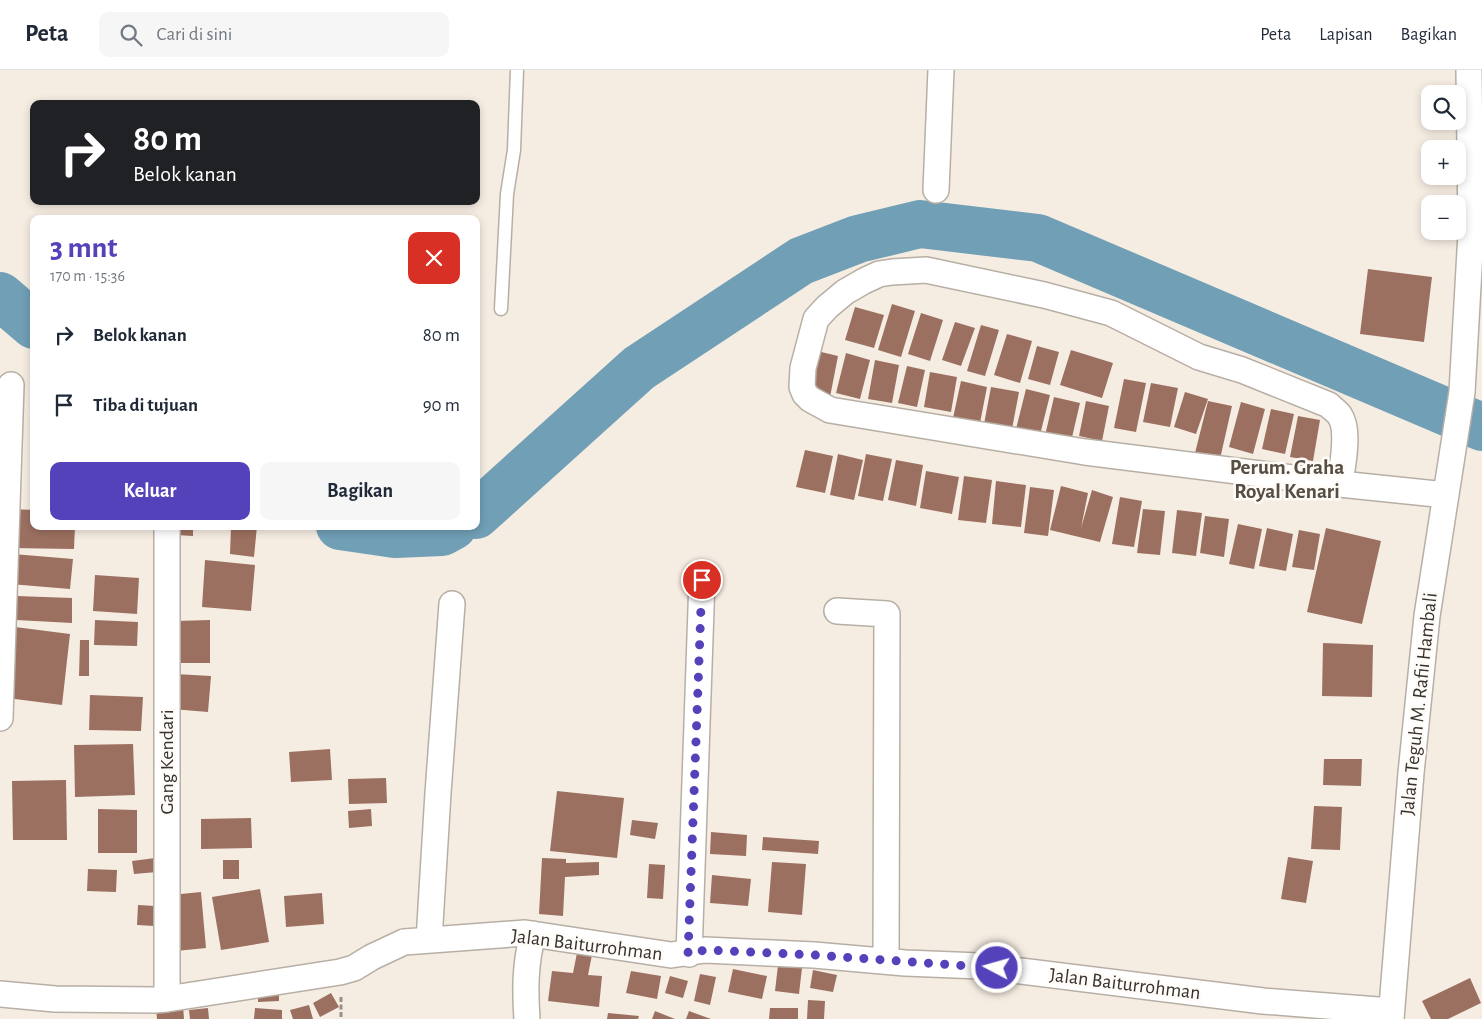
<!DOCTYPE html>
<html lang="id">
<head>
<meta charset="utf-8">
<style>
  :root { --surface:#fff; --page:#f6f6f7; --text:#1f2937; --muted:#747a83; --line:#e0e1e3; --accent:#5442ba }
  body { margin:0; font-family:"Alegreya Sans",sans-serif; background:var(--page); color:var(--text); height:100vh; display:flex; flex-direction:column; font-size:19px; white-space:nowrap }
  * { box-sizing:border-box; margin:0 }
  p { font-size:16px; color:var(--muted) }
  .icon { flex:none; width:28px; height:28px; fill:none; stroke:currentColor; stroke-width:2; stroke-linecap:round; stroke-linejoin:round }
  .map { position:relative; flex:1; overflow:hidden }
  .details { position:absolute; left:30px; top:145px; width:450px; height:315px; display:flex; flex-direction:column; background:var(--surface); border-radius:10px; box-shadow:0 2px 8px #0003 }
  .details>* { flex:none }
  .top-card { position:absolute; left:30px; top:30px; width:450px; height:105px; border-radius:10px; box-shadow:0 2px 8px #0003; background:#202124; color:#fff; overflow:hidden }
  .controls { position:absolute; left:1421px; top:15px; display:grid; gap:10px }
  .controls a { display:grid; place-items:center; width:45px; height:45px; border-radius:10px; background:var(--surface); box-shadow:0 2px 8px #0003; font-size:25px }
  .pin { position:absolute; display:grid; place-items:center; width:42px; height:42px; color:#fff; margin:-21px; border:2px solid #fff; border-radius:50%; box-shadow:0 1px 5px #0007 }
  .me { position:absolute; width:55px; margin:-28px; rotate:276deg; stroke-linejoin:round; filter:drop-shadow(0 0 4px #0008) }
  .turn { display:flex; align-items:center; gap:18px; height:105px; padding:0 20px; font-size:22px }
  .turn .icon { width:65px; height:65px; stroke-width:2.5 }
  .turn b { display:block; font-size:35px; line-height:42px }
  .round { display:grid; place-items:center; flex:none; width:52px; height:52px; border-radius:10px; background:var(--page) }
  .head { display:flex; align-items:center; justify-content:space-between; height:85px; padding:0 20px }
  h1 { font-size:30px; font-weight:700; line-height:38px; color:var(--accent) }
  .action { display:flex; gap:10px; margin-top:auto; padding:10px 20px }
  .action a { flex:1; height:58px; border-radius:10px; background:var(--accent); color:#fff; font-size:20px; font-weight:700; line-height:58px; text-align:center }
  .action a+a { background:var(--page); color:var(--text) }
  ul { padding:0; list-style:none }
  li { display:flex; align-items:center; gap:15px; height:70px; padding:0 20px }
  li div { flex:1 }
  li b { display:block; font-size:19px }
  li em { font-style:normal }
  header { display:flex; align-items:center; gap:30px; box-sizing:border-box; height:70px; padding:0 25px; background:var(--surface); border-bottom:1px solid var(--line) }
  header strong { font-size:24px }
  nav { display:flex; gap:28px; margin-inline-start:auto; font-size:18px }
  .search { width:350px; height:45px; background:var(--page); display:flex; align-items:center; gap:12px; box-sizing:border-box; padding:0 18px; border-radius:10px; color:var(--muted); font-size:19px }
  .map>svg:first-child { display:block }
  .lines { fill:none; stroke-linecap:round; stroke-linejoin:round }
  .river { stroke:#719fb6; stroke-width:48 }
  .building { fill:#9c7060 }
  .lane-casing { stroke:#b7afa5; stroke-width:15 }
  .street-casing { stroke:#b7afa5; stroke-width:28 }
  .path { stroke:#979189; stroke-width:3; stroke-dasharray:5 2.5; stroke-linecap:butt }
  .lane { stroke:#fff; stroke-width:12 }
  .street { stroke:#fff; stroke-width:25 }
  .route { stroke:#5442ba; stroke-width:9; stroke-dasharray:0 16.2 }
  .labels { text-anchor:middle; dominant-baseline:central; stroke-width:5; stroke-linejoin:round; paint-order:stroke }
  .street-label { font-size:20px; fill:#36332e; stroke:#fffbf7 }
  .neighbourhood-label { font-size:21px; font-weight:bold; fill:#554e45; stroke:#fffbf7 }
</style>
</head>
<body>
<header>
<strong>Peta</strong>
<div class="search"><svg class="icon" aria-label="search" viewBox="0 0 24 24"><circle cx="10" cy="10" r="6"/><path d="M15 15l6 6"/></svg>Cari di sini</div>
<nav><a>Peta</a><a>Lapisan</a><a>Bagikan</a></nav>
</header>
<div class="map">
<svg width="1482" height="949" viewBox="0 0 1482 949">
  <rect width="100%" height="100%" fill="#f6ede2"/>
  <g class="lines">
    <path class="river" d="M0,226L34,255
      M476,445L639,298L801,191L858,169L920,154L1038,168L1482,357
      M340,456L395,464L442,462L453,456"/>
  </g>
  <path class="building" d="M1368,199L1432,207L1424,272L1360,264Z
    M892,234L915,241L901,287L878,280Z
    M855,237L884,245L874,278L845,270Z
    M921,243L943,250L930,291L908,284Z
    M955,252L975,258L961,296L942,290Z
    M981,255L999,260L985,306L967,301Z
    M1007,264L1032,271L1020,313L994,305Z
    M1037,276L1059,282L1050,315L1028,309Z
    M813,280L838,286L830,327L804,322Z
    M1071,280L1113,293L1102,328L1060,315Z
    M846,283L870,290L860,329L836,323Z
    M875,290L899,295L892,333L868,329Z
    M907,296L925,300L917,337L898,333Z
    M930,302L957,307L951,342L924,337Z
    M1124,309L1146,313L1136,362L1114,358Z
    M961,311L987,317L980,353L953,348Z
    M1151,313L1178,318L1170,357L1143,352Z
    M991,317L1019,322L1012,359L984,354Z
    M1026,319L1050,325L1040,365L1016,359Z
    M1185,322L1208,329L1196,364L1174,357Z
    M1054,327L1080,333L1070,376L1044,370Z
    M1086,331L1109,336L1102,371L1079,366Z
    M1208,331L1232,336L1220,389L1195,383Z
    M1241,332L1265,339L1253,384L1229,377Z
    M1271,339L1294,344L1285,384L1262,379Z
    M1298,346L1320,350L1313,391L1290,387Z
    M805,380L833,386L825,423L796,417Z
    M838,384L863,390L854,430L830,425Z
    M866,384L892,389L883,431L858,426Z
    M896,390L923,395L916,436L888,430Z
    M926,401L959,407L952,444L920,438Z
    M964,406L992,410L986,453L958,450Z
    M996,411L1026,415L1021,457L992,454Z
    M1061,416L1088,423L1081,458L1092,420L1113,427L1100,472L1050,460Z
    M1030,417L1054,420L1048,466L1024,463Z
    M1120,427L1142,431L1134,477L1112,474Z
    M11,439L34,440V456H75L74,479L10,478Z
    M1143,439L1165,441L1160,485L1137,483Z
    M1177,440L1202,443L1196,486L1172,483Z
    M1205,446L1229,449L1224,487L1200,483Z
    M1238,454L1262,459L1254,499L1229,494Z
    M177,456H193V466L176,465Z
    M231,456H257L254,487L230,484Z
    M1267,458L1293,464L1286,501L1259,496Z
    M1326,458L1381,471L1362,554L1307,542Z
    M1299,460L1320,464L1314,500L1292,497Z
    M13,484L73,489L70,519L10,514Z
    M205,490L255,495L251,541L202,537Z
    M95,505L139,508L137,544L93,541Z
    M17,526L72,528V553L16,550Z
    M95,550L138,552L137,576L94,575Z
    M210,550V593H177L176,551Z
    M15,557L70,564L62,635L7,628Z
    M80,570H89V606H79Z
    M1323,573L1373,575L1372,627L1322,626Z
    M175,604L211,606L208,642L172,639Z
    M90,625L143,627L141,661L89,660Z
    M133,674L135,725L75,727L74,675Z
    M330,679L332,710L291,712L289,682Z
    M1324,689H1362L1361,716L1323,715Z
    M386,708L387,733L349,734L348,709Z
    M66,710L67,770H13L12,711Z
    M557,721L624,728L617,788L550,781Z
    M1314,736L1342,737L1340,780L1311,779Z
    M98,739L137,740V783H98Z
    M371,739L372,756L349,758L348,741Z
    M251,748L252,778L201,779V749Z
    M632,750L658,753L655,769L630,765Z
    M711,762L747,765L746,786L710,784Z
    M763,767L819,771L818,784L762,780Z
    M1288,787L1313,791L1306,833L1281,829Z
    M155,788L157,802L134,804L132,791Z
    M542,788L566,789V793L599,792V805L565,807L563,846L539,844Z
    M223,790H239V809H223Z
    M772,792L806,794L802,845L768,842Z
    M649,794L665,795L663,829L647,828Z
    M88,799L117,800L116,822L87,821Z
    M712,805L751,809L748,836L710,833Z
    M260,819L269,872L221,880L212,827Z
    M201,822L206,878L176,881L171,825Z
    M322,823L324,854L286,857L284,826Z
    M138,835L155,836L154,856L137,855Z
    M577,883L592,885L588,905L602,906L599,937L548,931L552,901L573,903Z
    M778,895L802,898L799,924L775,921Z
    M733,899L767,906L762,929L728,922Z
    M813,900L837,905L833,922L810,918Z
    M631,901L661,906L657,929L626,923Z
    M700,904L716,907L710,935L694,931Z
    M670,906L688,911L683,928L665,923Z
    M1470,908L1481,933L1448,949H1431L1422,931Z
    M279,923V931L258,932V924Z
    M331,923L339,937L320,947L313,933Z
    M808,930L825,931L824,949H807Z
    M183,935L184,949H157L156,937Z
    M309,935L313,949H293L290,940Z
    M208,938L209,949H190L189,940Z
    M255,938L282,940V949H254Z
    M770,938H798V949H769Z
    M655,941L675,949H652Z
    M689,941L711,949H686Z
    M608,943L639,946L638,949H607Z"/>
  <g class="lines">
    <g class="lane-casing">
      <path id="lane" d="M501,239L507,124L514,80L517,0"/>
    </g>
    <g class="street-casing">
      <path id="street" d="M936,120L941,0
        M1340,414C1342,397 1350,361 1340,346C1338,342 1332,339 1329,335L1242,300L1199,287L1111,243L1044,225L926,200L892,202L879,204L864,211L845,222L827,237L816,249L803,298L802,317L805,324L810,329L830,340L1085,382L1340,414L1446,425
        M167,456V929
        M837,541L887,544L886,891
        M0,648L11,315
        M429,870L438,723L452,534
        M689,884L702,510
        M0,924L55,929L155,930L167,929L340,902L354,898L372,887L404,872L525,863L671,885L705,880L814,885L905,893L980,896L1263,931L1391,941
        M527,949C525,920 525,893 533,864
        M1391,949L1411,703L1427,546L1462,322L1471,163L1469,0"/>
    </g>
    <path class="path" d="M341,927V949"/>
    <use href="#lane" class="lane"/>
    <use href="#street" class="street"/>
  </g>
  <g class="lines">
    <path class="route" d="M702,510L688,884L705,880L814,885L997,898"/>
  </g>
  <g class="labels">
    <g class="street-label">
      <text transform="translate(1419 634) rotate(-84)">Jalan Teguh M. Rafii Hambali</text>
      <text transform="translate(167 692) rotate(-90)">Gang Kendari</text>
      <text transform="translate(587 875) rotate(7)">Jalan Baiturrohman</text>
      <text transform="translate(1125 914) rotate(7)">Jalan Baiturrohman</text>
    </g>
    <g class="neighbourhood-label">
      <text x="1287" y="397">Perum. Graha<tspan x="1287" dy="24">Royal Kenari</tspan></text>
    </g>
  </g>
</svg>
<div class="controls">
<a><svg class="icon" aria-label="search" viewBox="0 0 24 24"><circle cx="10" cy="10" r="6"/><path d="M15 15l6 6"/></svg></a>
<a>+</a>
<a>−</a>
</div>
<div class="pin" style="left:702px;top:510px;background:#d93025"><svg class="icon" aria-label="arrive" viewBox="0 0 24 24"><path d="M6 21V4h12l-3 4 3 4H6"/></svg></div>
<svg class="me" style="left:997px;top:898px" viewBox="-20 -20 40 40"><circle r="17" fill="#5442ba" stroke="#fff" stroke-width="3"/><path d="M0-11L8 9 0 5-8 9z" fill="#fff"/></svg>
<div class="top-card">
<div class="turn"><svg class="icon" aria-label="right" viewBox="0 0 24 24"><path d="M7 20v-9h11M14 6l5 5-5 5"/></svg><div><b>80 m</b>Belok kanan</div></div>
</div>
<section class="details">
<div class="head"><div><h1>3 mnt</h1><p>170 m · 15:36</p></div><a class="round" style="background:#d93025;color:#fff"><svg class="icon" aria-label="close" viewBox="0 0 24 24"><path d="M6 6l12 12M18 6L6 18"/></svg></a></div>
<ul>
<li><svg class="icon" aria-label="right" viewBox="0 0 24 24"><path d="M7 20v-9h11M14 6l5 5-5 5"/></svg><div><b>Belok kanan</b></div><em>80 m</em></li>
<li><svg class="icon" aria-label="arrive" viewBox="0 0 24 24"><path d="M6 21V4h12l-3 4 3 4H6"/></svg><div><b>Tiba di tujuan</b></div><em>90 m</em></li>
</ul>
<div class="action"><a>Keluar</a><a>Bagikan</a></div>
</section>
</div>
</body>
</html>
